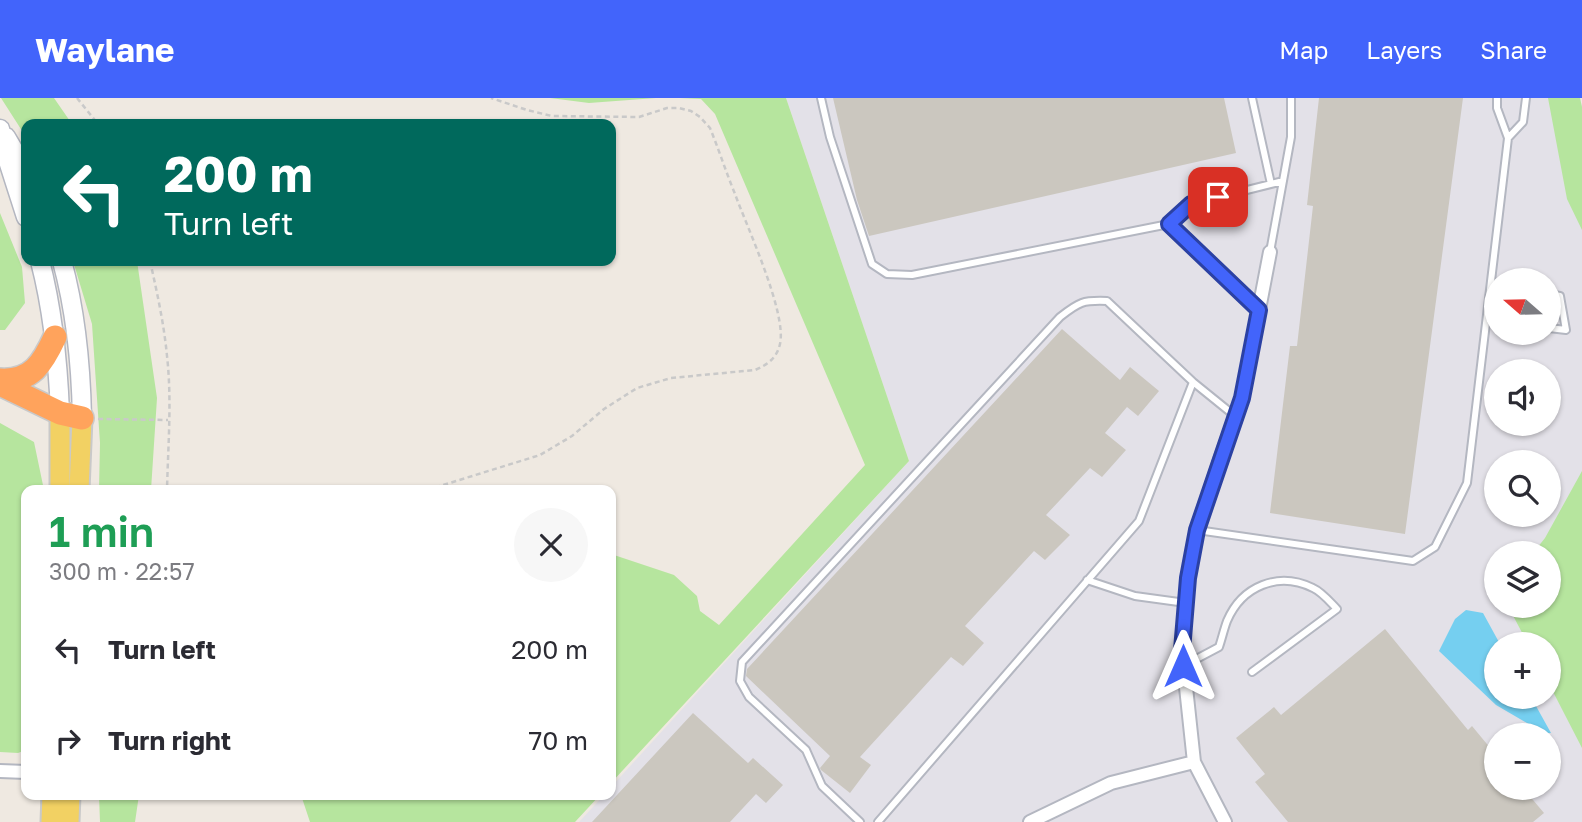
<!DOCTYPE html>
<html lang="en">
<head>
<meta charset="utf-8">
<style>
  :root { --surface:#fff; --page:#f7f7f7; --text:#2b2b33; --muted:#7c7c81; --accent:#4264fb }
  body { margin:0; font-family:"Golos Text",sans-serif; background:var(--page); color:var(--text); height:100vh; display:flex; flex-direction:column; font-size:26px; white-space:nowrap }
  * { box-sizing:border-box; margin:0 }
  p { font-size:23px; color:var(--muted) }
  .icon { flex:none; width:38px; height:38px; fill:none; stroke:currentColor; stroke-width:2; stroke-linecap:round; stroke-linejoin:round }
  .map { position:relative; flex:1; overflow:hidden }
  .details { position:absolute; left:21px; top:387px; width:595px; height:315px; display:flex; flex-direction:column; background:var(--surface); border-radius:14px; box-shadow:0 2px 5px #0004 }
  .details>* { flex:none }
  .guide { position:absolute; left:21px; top:21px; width:595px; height:147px; border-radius:14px; box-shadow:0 2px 5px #0004; background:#00695c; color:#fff; overflow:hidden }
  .needle { width:46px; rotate:290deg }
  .buttons { position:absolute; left:1484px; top:170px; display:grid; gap:14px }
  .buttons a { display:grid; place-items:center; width:77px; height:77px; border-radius:50%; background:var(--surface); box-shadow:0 2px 5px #0004; font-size:35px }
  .pin { position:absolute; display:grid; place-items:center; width:60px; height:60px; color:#fff; margin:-30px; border-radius:14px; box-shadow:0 4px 10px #0006 }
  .me { position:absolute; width:77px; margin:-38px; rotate:0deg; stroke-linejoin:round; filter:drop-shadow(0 0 5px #0008) }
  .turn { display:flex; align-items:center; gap:24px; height:147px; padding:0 28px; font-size:32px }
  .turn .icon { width:91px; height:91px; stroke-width:2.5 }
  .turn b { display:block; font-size:49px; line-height:60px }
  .round { display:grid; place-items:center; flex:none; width:74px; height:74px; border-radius:37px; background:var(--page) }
  .headline { display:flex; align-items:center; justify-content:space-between; height:119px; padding:0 28px }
  h1 { font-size:42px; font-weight:600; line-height:52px; color:#1e9e55 }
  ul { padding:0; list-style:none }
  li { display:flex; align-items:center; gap:21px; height:91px; padding:0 28px }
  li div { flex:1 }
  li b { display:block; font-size:26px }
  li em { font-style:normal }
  header { display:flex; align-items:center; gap:42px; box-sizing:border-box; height:98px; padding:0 35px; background:var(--accent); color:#fff }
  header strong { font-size:33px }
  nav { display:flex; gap:38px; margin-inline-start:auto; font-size:24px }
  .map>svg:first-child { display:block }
  .industrial { fill:#e3e1e8; fill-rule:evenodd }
  .green { fill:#b6e59e }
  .water { fill:#75cff0 }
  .building { fill:#cbc7bf }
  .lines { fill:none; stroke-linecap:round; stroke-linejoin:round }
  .lane-casing { stroke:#b4b7c1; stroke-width:10 }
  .street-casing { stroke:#b4b7c1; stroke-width:16 }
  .secondary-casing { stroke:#b4b7c1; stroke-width:21 }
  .primary-casing { stroke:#c9c9c9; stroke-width:23 }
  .highway-casing { stroke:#c9c9c9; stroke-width:26 }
  .path { stroke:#c9c9c9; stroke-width:2.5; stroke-dasharray:5 3.5; stroke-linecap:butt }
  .lane { stroke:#fff; stroke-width:6 }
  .street { stroke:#fff; stroke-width:12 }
  .secondary { stroke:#fff; stroke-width:18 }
  .primary { stroke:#f2d163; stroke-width:19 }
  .highway { stroke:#ffa35c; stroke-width:23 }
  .route-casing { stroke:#2b41a3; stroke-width:18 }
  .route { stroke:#4264fb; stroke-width:12 }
</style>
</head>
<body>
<header>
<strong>Waylane</strong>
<nav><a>Map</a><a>Layers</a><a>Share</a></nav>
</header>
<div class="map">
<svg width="1582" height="724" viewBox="0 0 1582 724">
  <rect width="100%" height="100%" fill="#efe9e1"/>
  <path class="industrial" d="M786,0H1580L1582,9V724H579L604,697L611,696V689L909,363ZM1496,182H1549V234H1496ZM1496,273H1549V326H1496ZM1496,364H1549V416H1496ZM1496,455H1549V508H1496ZM1496,546H1549V598H1496ZM1496,637H1549V690H1496Z"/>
  <path class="green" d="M1,0H54L72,26H26V39Z
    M550,0H656L589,5Z
    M680,0H786L909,363L611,685V456L674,477L697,498L700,513L719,527L865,367L715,16L701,1Z
    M1548,0H1580L1582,9V132L1567,101Z
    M0,115L22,169L25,205L5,232H0Z
    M73,163H137L157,300L151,392H99L100,345L92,226Z
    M0,325L34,344L44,392H26V652L18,655L0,654Z
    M1582,373V650L1549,586V546H1528L1508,508H1549V455H1533L1545,440Z
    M99,697H139L135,724H100Z
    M301,697V696L600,697L575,724H310Z"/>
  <path class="water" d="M1466,512L1483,515L1500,546H1496V598L1531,599L1551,635H1544L1496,607L1439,553L1455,521Z"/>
  <path class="building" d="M833,0H1224L1236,55L869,138L857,102Z
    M1319,0H1463L1405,436L1270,415L1290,248H1297L1313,108L1307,107Z
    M1062,231L1120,282L1130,269L1159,293L1138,318L1127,309L1105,335L1126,352L1102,379L1090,370L1046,417L1070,437L1045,462L1034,453L965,528L984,545L963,568L951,559L860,659L871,667L850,695L821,672L820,670L830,658L746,578L747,571Z
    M1385,531L1468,632L1472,628L1496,657V690H1523L1544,715L1533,724H1288L1255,684L1265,676L1236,640L1274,609L1281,617Z
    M693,615L748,665L753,660L783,687L766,705L756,696L730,724H592Z"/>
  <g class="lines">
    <g class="lane-casing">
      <path id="lane" d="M821,0L830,39L872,166L887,176L912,177L1169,126L1258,211
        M1252,0L1271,86
        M1497,0V10L1508,40
        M1169,126L1191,106L1283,83
        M1270,154L1291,39V0
        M1549,196L1560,198L1566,232L1549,230
        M1197,432L1413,463L1435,449L1467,385L1508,40L1523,24L1526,0
        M1087,482L1135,498L1186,505
        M1185,567L1219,549C1222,540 1224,531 1227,523C1242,488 1278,473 1313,490C1322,494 1330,504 1337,511L1252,574
        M860,724L822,688L806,652L749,599L740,583L742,564L1060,219C1079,204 1083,202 1107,203L1193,284L1235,318
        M878,724L1139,423L1193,284"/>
    </g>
    <g class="street-casing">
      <path id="street" d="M0,673L26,674
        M1030,724L1111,685L1194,664
        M1225,724L1194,664L1182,552L1188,480L1197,432L1220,362L1242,300L1270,154"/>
    </g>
    <g class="secondary-casing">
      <path id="secondary" d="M0,31L8,63L26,119
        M6,39L26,73
        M40,163C53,213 58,263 60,315
        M62,163C76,214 81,267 82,320"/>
    </g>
    <g class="primary-casing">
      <path id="primary" d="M60,315V392
        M79,392L82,320
        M51,724L52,696
        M69,724L70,696"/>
    </g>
    <g class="highway-casing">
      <path id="highway" d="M0,282C32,284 43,265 55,239
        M0,286L60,315L82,320"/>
    </g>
    <path class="path" d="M77,0L98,26
      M150,163C157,194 164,226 167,258C172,302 168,348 167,392
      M98,321L168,322
      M427,392L540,357L572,338L604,311L637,290L671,280L755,272C767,267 777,260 780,246C787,215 747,129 735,96C726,74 719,52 710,30L700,19L691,13L679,10H667L639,19L552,18L527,12L491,0"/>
    <use href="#lane" class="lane"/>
    <use href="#street" class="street"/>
    <use href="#secondary" class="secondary"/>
    <use href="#primary" class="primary"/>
    <use href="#highway" class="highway"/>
  </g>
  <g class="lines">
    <g class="route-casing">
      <path id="route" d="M1183,568L1182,552L1188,480L1197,432L1242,300L1259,212L1169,126L1191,106L1218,99"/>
    </g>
    <use href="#route" class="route"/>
  </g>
</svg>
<div class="buttons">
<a><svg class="needle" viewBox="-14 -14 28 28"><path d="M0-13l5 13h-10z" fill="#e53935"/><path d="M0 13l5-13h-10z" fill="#7c7c81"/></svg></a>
<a><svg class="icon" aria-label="sound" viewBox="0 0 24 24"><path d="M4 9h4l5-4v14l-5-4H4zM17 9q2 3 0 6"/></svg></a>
<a><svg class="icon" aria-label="search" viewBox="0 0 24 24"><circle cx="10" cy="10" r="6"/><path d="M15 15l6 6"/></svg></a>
<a><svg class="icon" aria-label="layers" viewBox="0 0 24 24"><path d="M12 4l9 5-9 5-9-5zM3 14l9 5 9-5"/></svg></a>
<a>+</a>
<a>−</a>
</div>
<div class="pin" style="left:1218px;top:99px;background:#d93025"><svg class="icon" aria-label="arrive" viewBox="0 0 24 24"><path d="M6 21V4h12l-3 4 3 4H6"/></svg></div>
<svg class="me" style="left:1183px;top:568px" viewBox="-20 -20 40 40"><path d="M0-17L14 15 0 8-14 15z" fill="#4264fb" stroke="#fff" stroke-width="4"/></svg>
<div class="guide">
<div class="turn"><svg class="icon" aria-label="left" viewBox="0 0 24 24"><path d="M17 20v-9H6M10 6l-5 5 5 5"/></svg><div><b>200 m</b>Turn left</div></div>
</div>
<section class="details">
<div class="headline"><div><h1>1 min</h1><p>300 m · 22:57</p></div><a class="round"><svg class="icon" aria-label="close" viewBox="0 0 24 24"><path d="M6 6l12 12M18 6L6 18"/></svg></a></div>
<ul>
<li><svg class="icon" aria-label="left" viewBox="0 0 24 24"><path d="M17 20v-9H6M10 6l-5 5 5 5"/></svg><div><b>Turn left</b></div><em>200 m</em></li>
<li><svg class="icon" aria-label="right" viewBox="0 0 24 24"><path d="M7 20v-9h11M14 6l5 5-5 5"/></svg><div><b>Turn right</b></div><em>70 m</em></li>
</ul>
</section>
</div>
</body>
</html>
